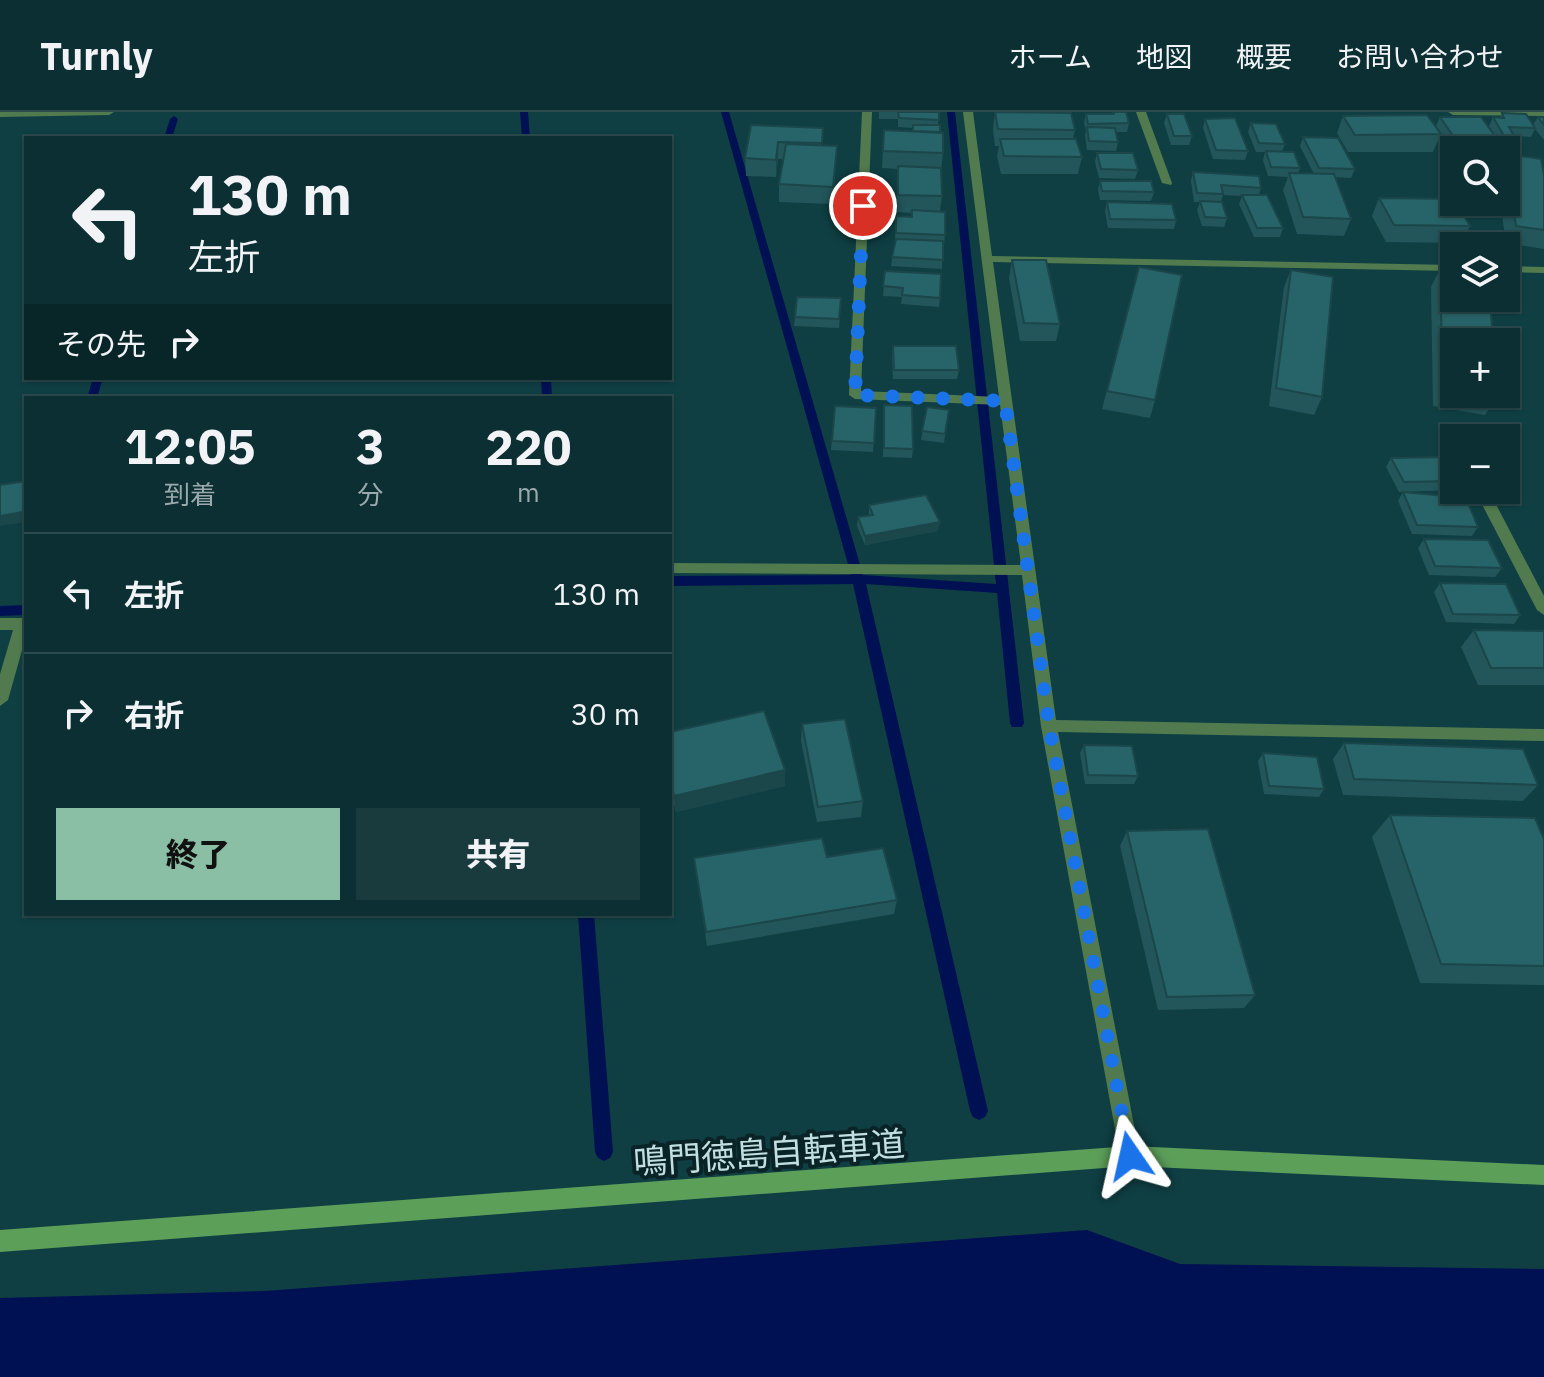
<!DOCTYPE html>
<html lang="ja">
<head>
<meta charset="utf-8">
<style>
  :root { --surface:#0b2f32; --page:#193b3e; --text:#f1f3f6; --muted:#9aa9ac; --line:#2b4a4d; --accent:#8abfa5 }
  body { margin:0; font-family:"IBM Plex Sans","Noto Sans JP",sans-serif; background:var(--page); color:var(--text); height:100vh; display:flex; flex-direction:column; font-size:30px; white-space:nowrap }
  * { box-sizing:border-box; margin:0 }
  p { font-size:26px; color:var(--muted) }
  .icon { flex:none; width:44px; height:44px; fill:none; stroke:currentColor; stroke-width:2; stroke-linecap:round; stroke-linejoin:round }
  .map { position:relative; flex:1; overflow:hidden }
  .details { position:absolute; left:24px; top:284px; width:648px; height:520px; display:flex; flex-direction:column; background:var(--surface); border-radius:0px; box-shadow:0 2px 6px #0004,0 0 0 2px var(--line) }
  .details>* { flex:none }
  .hud { position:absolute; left:24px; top:24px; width:648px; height:244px; border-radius:0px; box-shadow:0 2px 6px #0004,0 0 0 2px var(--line); background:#0b2f32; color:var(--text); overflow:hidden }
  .controls { position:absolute; left:1440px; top:24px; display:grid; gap:16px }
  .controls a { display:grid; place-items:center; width:80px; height:80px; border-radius:0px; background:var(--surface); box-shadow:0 2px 6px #0004,0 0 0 2px var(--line); font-size:40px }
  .pin { position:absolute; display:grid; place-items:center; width:68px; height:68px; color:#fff; margin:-34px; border:4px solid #fff; border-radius:50%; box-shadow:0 2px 8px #0007 }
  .me { position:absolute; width:88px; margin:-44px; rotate:349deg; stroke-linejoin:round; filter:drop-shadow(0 0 6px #0008) }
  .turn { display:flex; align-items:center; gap:28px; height:168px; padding:0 32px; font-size:36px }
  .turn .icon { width:104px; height:104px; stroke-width:2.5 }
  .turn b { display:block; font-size:56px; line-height:68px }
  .then { display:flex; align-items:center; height:76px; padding:0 32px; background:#0003; gap:16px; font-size:30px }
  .eta { display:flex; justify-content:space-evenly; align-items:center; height:136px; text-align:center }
  .eta b { font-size:48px; font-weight:800; line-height:56px }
  .primary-button { display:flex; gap:16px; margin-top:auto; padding:16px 32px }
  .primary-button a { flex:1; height:92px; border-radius:0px; background:var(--accent); color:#111; font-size:32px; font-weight:800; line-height:92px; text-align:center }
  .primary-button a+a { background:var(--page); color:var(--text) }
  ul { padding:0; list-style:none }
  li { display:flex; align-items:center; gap:24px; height:120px; padding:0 32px; border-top:2px solid var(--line) }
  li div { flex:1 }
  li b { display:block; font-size:30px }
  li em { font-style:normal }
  header { display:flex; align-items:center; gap:48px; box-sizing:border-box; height:112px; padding:0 40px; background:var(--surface); border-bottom:2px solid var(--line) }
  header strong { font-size:38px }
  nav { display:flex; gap:44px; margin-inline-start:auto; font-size:28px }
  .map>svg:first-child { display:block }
  .water { fill:#001153 }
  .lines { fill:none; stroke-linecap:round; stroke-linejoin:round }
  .stream { fill:#001153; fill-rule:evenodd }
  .lane { fill:#517b4f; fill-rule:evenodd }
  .street { fill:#517b4f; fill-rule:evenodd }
  .secondary { fill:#5c9f59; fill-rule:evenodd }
  .wall { fill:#22565a }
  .shaded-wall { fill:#1b464a }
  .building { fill:#276469; stroke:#1b464a; stroke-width:2 }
  .route { stroke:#1a73e8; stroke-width:14; stroke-dasharray:0 25.2 }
  .labels { text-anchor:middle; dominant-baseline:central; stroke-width:8; stroke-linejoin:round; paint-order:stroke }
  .near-street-label { font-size:34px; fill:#c1dee1; stroke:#0a2326 }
</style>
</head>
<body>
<header>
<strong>Turnly</strong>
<nav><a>ホーム</a><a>地図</a><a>概要</a><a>お問い合わせ</a></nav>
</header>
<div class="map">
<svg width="1544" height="1265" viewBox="0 0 1544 1265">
  <rect width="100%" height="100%" fill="#0f3f43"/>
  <path class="water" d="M1087,1118L1180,1152L1544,1157V1265H0V1186L264,1179Z"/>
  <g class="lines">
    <path class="stream" d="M520,0H528L530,26H522Z
      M721,0H729L863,463L996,472L947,0H955L1024,611L1022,615H1012L1010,611L997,481L866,472L988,999L985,1005L979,1008L973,1005L970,999L853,472L670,474V464L851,463Z
      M174,4L178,7L172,26H164L170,7Z
      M93,266H103L97,286H87Z
      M541,266H551L552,286H542Z
      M26,493V503L0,504V494Z
      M578,802H594L613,1040L610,1046L604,1049L598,1046L595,1040Z"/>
    <path class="lane" d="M1136,0H1146L1172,71L1171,73L1162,71Z
      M1475,379H1489L1544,484V503L1537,498Z"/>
    <path class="street" d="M0,0H114L109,3L0,5Z
      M862,0H872L861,279L999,285L963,0H973L992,144L1454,153V159L993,150L1056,608L1544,617V629L1058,620L1140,1044L1137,1051L1130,1054L1123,1051L1120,1044L1041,614L1022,463L670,461V451L1021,453L1000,293L855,287L849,283Z
      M1448,0H1544V4L1453,3Z
      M1506,154L1544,155V161L1506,160Z
      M0,506H26V524L8,588L0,594V562L13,518H0Z"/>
    <path class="secondary" d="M1130,1034L1544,1053V1073L1130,1054L0,1140V1118Z"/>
  </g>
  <path class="wall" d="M879,0H939L938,13L943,41L941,59L942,84L940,99L945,123L944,132H943L942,157L891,154L895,130L896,104L911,105L912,101L896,100L898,57L882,56L884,18L912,19L913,16L898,15V7H879Z
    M995,0L1075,18L1073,27L1082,45L1078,62H1001L997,44L999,34H995L993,17Z
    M1113,0L1129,11L1127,20H1116L1118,30L1116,39L1087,38L1085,24L1086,19L1084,11L1086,2H1113Z
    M1502,1L1533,13L1538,5H1544V28L1535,17L1531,25L1514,24L1517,29L1513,38H1502L1497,29L1493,36L1452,37L1436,14L1440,5L1492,19L1489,14L1493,5L1500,6Z
    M1167,2L1192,24L1189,33H1171L1164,11Z
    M1343,4L1441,22L1433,40H1348L1337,21Z
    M1205,7L1248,39L1245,48L1213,47L1203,16Z
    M1251,11L1285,32L1282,39L1300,56L1298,61L1314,62L1300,34L1303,25L1355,57L1351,66L1335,65L1351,107L1344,124L1297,122L1283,78L1288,65L1268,64L1263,48L1265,40H1256L1248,20Z
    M751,13L823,16L822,34H837L833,92L779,90V72L783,47H778L776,65L746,64L745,46Z
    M1097,41L1138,58L1135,67L1099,66L1095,50Z
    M1506,42L1544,63V137L1506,131L1500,90H1506Z
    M1193,60L1261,76L1259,83L1283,116L1280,125H1254L1239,92L1242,84L1223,83L1221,90L1227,106L1224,115L1202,114L1197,98L1200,90H1194L1191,69Z
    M1100,69L1154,80L1151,89L1100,88L1098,78Z
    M1379,86L1470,114L1461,131L1386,130L1372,104Z
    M1107,90L1176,108L1174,117L1108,116L1105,99Z
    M1012,148L1060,212L1056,229H1020L1009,166Z
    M1139,155L1155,288L1150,306L1102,297Z
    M1440,157L1454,230V282H1496V286L1485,303L1433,294L1431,175Z
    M1291,158L1322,285L1314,303L1269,294L1284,175Z
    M885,159L940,186L939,195L901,192L902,185L883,184Z
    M841,186L839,216L794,214L795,205Z
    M893,234L959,258L957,267H893L892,243Z
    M884,293L913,337L912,346L883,345Z
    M835,294L876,296L873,340L831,338Z
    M927,295L949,298L944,331L921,328Z
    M1391,346L1454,357V378L1399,380L1386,355Z
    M1403,380L1478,415L1472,424L1412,422L1398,389Z
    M869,393L938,419L865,433L857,414L858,405L869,403Z
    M1424,427L1502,456L1495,465L1429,463L1418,436Z
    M1440,471L1520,503L1514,512L1446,510L1434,480Z
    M1474,518L1544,519V573H1478L1461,535Z
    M802,612L863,689L861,705L817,710L801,629Z
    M670,620L785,658V674L676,700L670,677Z
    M1344,631L1538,673L1523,689L1343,683L1333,647Z
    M1084,633L1138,664L1134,672H1085L1080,641Z
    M1263,641L1324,677L1319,685L1264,682L1258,649Z
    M1390,703L1544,727V873L1420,871L1372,725Z
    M1127,719L1255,883L1244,896L1158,898L1120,734Z
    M827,745L897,788L894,802L707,834L694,746Z"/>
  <path class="shaded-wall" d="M778,30V47L776,65V48Z
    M26,384V410L0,414V404Z
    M940,410L938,419L865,433V424Z
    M785,658V674L676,700L674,684Z"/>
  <path class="building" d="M898,0H939V8L899,6Z
    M995,0L1071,1L1075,18L998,17Z
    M1114,0H1126L1129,11L1088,12L1086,2H1114Z
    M1502,1L1526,2L1535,16L1509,15L1517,29H1507L1493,5L1504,6Z
    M1167,2H1184L1192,24H1174Z
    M1427,3L1441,22L1355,23L1343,4Z
    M1440,5H1481L1498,28H1456Z
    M1538,5H1544V13Z
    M1235,6L1248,39L1216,38L1205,7Z
    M1251,11L1276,12L1285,32L1259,31Z
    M751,13L823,16L822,31L778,30L776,48L745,46Z
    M913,13H940V20L913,19Z
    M1087,15L1115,16L1118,30L1089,29Z
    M884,18L943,21V41L883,39Z
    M1303,25L1338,26L1355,57L1319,56Z
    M1000,27H1076L1082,45L1004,44Z
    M786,32L837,34L833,75L779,72Z
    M1266,39L1294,40L1300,56L1271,55Z
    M1097,41H1133L1138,58L1101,57Z
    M1506,42L1541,47L1544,63V118L1516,114L1506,56Z
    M898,54L941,56L942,84L898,83Z
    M1193,60L1259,64L1261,76L1221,73L1223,82L1197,81Z
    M1289,61L1334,62L1351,107L1303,105Z
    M1100,69H1151L1154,80L1102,79Z
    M1242,83H1267L1283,116H1257Z
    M1379,86L1454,87V90H1456L1470,114L1394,113Z
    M1200,89L1222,90L1227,106L1205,105Z
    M1107,90L1172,92L1176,108L1110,107Z
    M912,98L945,100V123L896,121V104L912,105Z
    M896,127L943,129V148L892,145Z
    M1012,148H1046L1060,212L1024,211Z
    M1139,155L1182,163L1155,288L1107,279Z
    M1440,157L1454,159V186H1490L1493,230H1454V278L1443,276Z
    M1291,158L1333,165L1322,285L1276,276Z
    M885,159L941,162L940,186L902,183L903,176L883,174Z
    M797,185L841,186L839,207L795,205Z
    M893,234H956L959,258H894Z
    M1477,282H1496V286Z
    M884,293L912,294L913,337L884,336Z
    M835,294L876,296L874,331L832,329Z
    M927,295L949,298L945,322L922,319Z
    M1447,345L1454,357V369L1404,370L1391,346Z
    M26,369V384L23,400L0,404V373Z
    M1403,380L1466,386L1478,415L1417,413Z
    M926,383L940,410L865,424L858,405L873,403L869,393Z
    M1424,427L1488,428L1502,456L1435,454Z
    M1440,471L1506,472L1520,503L1453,502Z
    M1474,518L1544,519V556H1491Z
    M764,599L785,658L674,684L670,669V620Z
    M845,607L863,689L818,695L802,612Z
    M1344,631L1523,637L1538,673L1354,667Z
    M1084,633L1132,634L1138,664L1088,663Z
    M1263,641L1317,645L1324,677L1269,674Z
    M1390,703L1535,706L1544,727V854L1441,852Z
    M1208,717L1255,883L1167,885L1127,719Z
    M822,726L827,745L883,736L897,788L706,820L694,746Z"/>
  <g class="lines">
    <path class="route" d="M863,94L855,283L1005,289L1049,614L1130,1044"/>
  </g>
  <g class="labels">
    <g class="near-street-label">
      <text transform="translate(769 1040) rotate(-4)">鳴門徳島自転車道</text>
    </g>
  </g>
</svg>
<div class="controls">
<a><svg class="icon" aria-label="search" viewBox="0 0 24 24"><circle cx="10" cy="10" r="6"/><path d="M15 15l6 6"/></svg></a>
<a><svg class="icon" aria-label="layers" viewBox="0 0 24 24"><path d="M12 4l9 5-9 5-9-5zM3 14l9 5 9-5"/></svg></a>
<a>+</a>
<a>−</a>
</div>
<div class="pin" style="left:863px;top:94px;background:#d93025"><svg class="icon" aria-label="arrive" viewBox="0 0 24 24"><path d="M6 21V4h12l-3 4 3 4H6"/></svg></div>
<svg class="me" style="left:1130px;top:1044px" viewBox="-20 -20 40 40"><path d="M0-17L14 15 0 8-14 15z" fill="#1a73e8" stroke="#fff" stroke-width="4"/></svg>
<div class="hud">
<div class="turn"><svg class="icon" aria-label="left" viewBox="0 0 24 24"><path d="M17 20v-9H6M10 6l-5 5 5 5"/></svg><div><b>130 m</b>左折</div></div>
<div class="then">その先<svg class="icon" aria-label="right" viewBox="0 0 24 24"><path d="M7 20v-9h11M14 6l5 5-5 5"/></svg></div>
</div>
<section class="details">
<div class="eta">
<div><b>12:05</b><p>到着</p></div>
<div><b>3</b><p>分</p></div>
<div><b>220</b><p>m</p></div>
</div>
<ul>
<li><svg class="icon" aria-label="left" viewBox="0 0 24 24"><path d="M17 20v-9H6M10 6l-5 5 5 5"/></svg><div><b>左折</b></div><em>130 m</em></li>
<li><svg class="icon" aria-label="right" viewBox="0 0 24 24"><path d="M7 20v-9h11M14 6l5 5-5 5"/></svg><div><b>右折</b></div><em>30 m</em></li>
</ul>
<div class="primary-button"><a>終了</a><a>共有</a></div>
</section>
</div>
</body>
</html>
